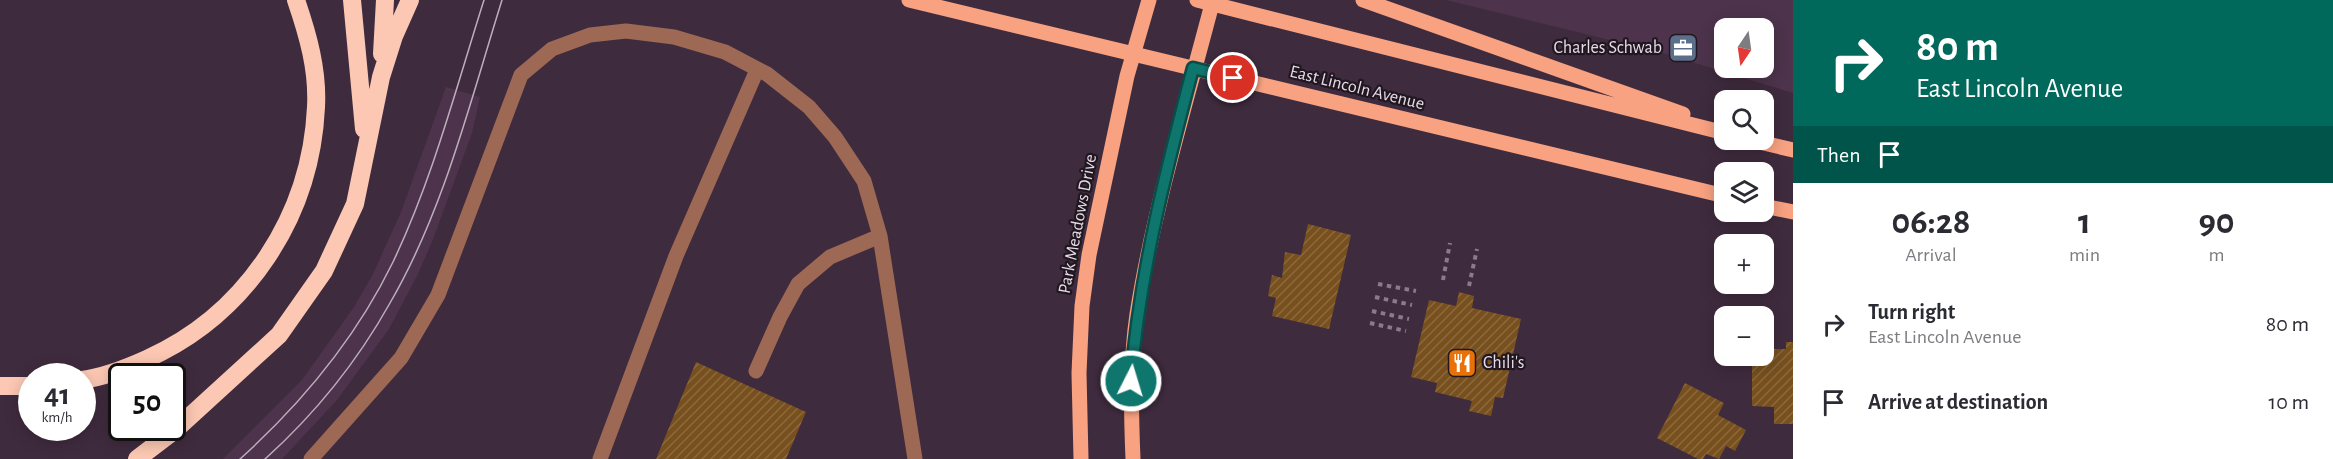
<!DOCTYPE html>
<html lang="en">
<head>
<meta charset="utf-8">
<style>
  :root { --surface:#fff; --page:#f2f2f3; --text:#2b2b33; --muted:#7c7c81 }
  body { margin:0; font-family:"Alegreya Sans",sans-serif; background:var(--page); color:var(--text); height:100vh; display:flex; flex-direction:column; font-size:22px; white-space:nowrap }
  * { box-sizing:border-box; margin:0 }
  p { font-size:20px; color:var(--muted) }
  .icon { flex:none; width:33px; height:33px; fill:none; stroke:currentColor; stroke-width:2; stroke-linecap:round; stroke-linejoin:round }
  .map { position:relative; flex:1; overflow:hidden }
  .drawer { display:flex; flex-direction:column; background:var(--surface); width:540px }
  .drawer>* { flex:none }
  .hud { background:#00695c; color:#fff; overflow:hidden }
  .needle { width:39px; rotate:193deg }
  .buttons { position:absolute; left:1714px; top:18px; display:grid; gap:12px }
  .buttons a { display:grid; place-items:center; width:60px; height:60px; border-radius:12px; background:var(--surface); box-shadow:0 3px 15px #0003; font-size:30px }
  .speed { position:absolute; left:18px; top:363px; display:flex; gap:12px; font-size:30px; font-weight:700; text-align:center }
  .speed>* { display:grid; place-content:center; width:78px; height:78px; border-radius:50%; background:var(--surface); box-shadow:0 3px 15px #0003; line-height:1 }
  .speed small { font-size:15px; font-weight:400 }
  .speed .limit { border:3px solid #111; border-radius:9px; background:#fff; color:#111 }
  .pin { position:absolute; display:grid; place-items:center; width:51px; height:51px; color:#fff; margin:-26px; border:3px solid #fff; border-radius:50%; box-shadow:0 2px 6px #0007 }
  .me { position:absolute; width:66px; margin:-33px; rotate:5deg; stroke-linejoin:round; filter:drop-shadow(0 0 4px #0008) }
  .turn { display:flex; align-items:center; gap:21px; height:126px; padding:0 24px; font-size:27px }
  .turn .icon { width:78px; height:78px; stroke-width:2.5 }
  .turn b { display:block; font-size:42px; line-height:51px }
  .then { display:flex; align-items:center; height:57px; padding:0 24px; background:#0003; gap:12px; font-size:22px }
  .eta { display:flex; justify-content:space-evenly; align-items:center; height:102px; text-align:center }
  .eta b { font-size:36px; font-weight:600; line-height:42px }
  ul { padding:0; list-style:none }
  li { display:flex; align-items:center; gap:18px; height:78px; padding:0 24px }
  li div { flex:1 }
  li b { display:block; font-size:22px }
  li em { font-style:normal }
  main { display:flex; flex:1; min-height:0 }
  .map>svg:first-child { display:block }
  .built { fill:#4d344c; fill-rule:evenodd }
  .building { fill:url(#building-hatch) }
  .lines { fill:none; stroke-linecap:round; stroke-linejoin:round }
  .path { stroke:#8b7a8a; stroke-width:4; stroke-dasharray:4.5 4.5; stroke-linecap:butt }
  .minor { stroke:#9d6954; stroke-width:15 }
  .major { stroke:#f8a281; stroke-width:15 }
  .highway { stroke:#fcc8b4; stroke-width:18 }
  .tram { stroke:#bdafbd; stroke-width:1.5 }
  .route-casing { stroke:#0a4d48; stroke-width:15 }
  .route { stroke:#0f766e; stroke-width:10 }
  .labels { text-anchor:middle; dominant-baseline:central; stroke-width:4.5; stroke-linejoin:round; paint-order:stroke }
  .poi-label { font-size:18px; fill:#e8dbe8; stroke:#201720; text-anchor:end }
  .street-label { font-size:18px; fill:#e8dbe8; stroke:#201720 }
</style>
</head>
<body>
<main>
<div class="map">
<svg width="1793" height="459" viewBox="0 0 1793 459">
  <defs>
    <pattern id="building-hatch" width="6" height="6" patternUnits="userSpaceOnUse" patternTransform="scale(1.5)"><rect width="6" height="6" fill="#77501d"/><path d="M-1 1l2-2M0 6l6-6M5 7l2-2" fill="none" stroke="#8a693e"/></pattern>
  </defs>
  <rect width="100%" height="100%" fill="#3f2b3e"/>
  <path class="built" d="M1446,0H1793V93L1663,53ZM1725,28H1764V68H1725Z
    M446,87L480,97L472,133L432,242L417,276L389,329L337,400L282,459H223L302,380L354,307L373,274L401,212Z"/>
  <path class="building" d="M1308,224L1351,235L1329,329L1272,316L1276,298L1268,296L1272,275L1282,278L1285,252L1301,255Z
    M1459,292L1474,296L1472,308L1521,319L1503,398L1495,397L1491,416L1469,411L1472,401L1435,392L1437,383L1411,377L1429,300L1456,306Z
    M1786,342H1793V424H1774V407L1752,406V356H1764V349H1786Z
    M696,362L806,412L786,459H656Z
    M1685,383L1724,403L1718,415L1746,430L1735,451L1726,446L1719,459L1706,454L1703,459H1698L1657,438Z"/>
  <g class="lines">
    <path class="path" d="M1443,280L1450,243
      M1378,284L1416,291
      M1469,286L1477,249
      M1375,297L1412,305
      M1372,311L1409,319
      M1370,323L1406,331"/>
    <path class="minor" d="M756,371L780,317L798,284L830,257L880,236
      M311,459L401,358L438,295L521,75L552,49L590,35L626,31L674,37L725,52L767,74L809,107L835,137L864,181L880,236L915,459
      M600,459L676,256L757,70"/>
    <path class="major" d="M909,0L1725,196
      M1197,0L1725,133
      M1363,0L1683,114
      M1751,140L1793,150
      M1764,206L1793,212
      M1081,459L1079,373L1082,306L1089,255L1127,76L1149,0
      M1133,459C1131,411 1130,362 1137,314C1154,207 1186,104 1213,0"/>
    <path class="highway" d="M352,0L364,129
      M382,54L385,0
      M82,380C105,377 127,368 147,359C247,314 311,216 316,107C318,70 308,35 296,0
      M0,386H32
      M137,459L175,430L279,335L324,271L355,204L381,77L394,36L410,0"/>
    <path class="tram" d="M240,459C302,403 356,338 393,262C433,178 456,88 484,0
      M265,459C315,414 357,362 390,303C444,210 470,102 502,0"/>
  </g>
  <g class="lines">
    <g class="route-casing">
      <path id="route" d="M1131,381C1139,275 1166,170 1193,68L1233,78"/>
    </g>
    <use href="#route" class="route"/>
  </g>
  <defs>
    <g id="office-square" transform="scale(1.5)"><rect x="-9" y="-9" width="18" height="18" rx="4" fill="#5c6f8a" stroke="#201720"/><path d="M-6-3h4V-5.5h4V-3h4V5H-6ZM-1-4.5V-3h2v-1.5ZM-6 0V1H6V0Z" fill="#fff"/></g>
    <g id="restaurant-square" transform="scale(1.5)"><rect x="-9" y="-9" width="18" height="18" rx="4" fill="#e8710a" stroke="#201720"/><path d="M-5-6h1v4h1v-4h1v4h1v-4h1v5L-1.5 .5V6h-2V.5L-5-1ZM5-6V6H3V1.5H1.5Q1.5-4 5-6Z" fill="#fff"/></g>
  </defs>
  <g fill-rule="evenodd">
    <use href="#office-square" x="1683" y="48"/>
    <use href="#restaurant-square" x="1462" y="363"/>
  </g>
  <g class="labels">
    <g class="poi-label">
      <text x="1662" y="48">Charles Schwab</text>
      <text x="1483" y="363" text-anchor="start">Chili's</text>
    </g>
    <g class="street-label">
      <text transform="translate(1357 88) rotate(14)">East Lincoln Avenue</text>
      <text transform="translate(1078 224) rotate(-79)">Park Meadows Drive</text>
    </g>
  </g>
</svg>
<div class="buttons">
<a><svg class="needle" viewBox="-14 -14 28 28"><path d="M0-13l5 13h-10z" fill="#e53935"/><path d="M0 13l5-13h-10z" fill="#7c7c81"/></svg></a>
<a><svg class="icon" aria-label="search" viewBox="0 0 24 24"><circle cx="10" cy="10" r="6"/><path d="M15 15l6 6"/></svg></a>
<a><svg class="icon" aria-label="layers" viewBox="0 0 24 24"><path d="M12 4l9 5-9 5-9-5zM3 14l9 5 9-5"/></svg></a>
<a>+</a>
<a>−</a>
</div>
<div class="speed"><div>41<small>km/h</small></div><div class="limit">50</div></div>
<div class="pin" style="left:1233px;top:78px;background:#d93025"><svg class="icon" aria-label="arrive" viewBox="0 0 24 24"><path d="M6 21V4h12l-3 4 3 4H6"/></svg></div>
<svg class="me" style="left:1131px;top:381px" viewBox="-20 -20 40 40"><circle r="17" fill="#0f766e" stroke="#fff" stroke-width="3"/><path d="M0-11L8 9 0 5-8 9z" fill="#fff"/></svg>
</div>
<section class="drawer">
<div class="hud">
<div class="turn"><svg class="icon" aria-label="right" viewBox="0 0 24 24"><path d="M7 20v-9h11M14 6l5 5-5 5"/></svg><div><b>80 m</b>East Lincoln Avenue</div></div>
<div class="then">Then<svg class="icon" aria-label="arrive" viewBox="0 0 24 24"><path d="M6 21V4h12l-3 4 3 4H6"/></svg></div>
</div>
<div class="eta">
<div><b>06:28</b><p>Arrival</p></div>
<div><b>1</b><p>min</p></div>
<div><b>90</b><p>m</p></div>
</div>
<ul>
<li><svg class="icon" aria-label="right" viewBox="0 0 24 24"><path d="M7 20v-9h11M14 6l5 5-5 5"/></svg><div><b>Turn right</b><p>East Lincoln Avenue</p></div><em>80 m</em></li>
<li><svg class="icon" aria-label="arrive" viewBox="0 0 24 24"><path d="M6 21V4h12l-3 4 3 4H6"/></svg><div><b>Arrive at destination</b></div><em>10 m</em></li>
</ul>
</section>
</main>
</body>
</html>
